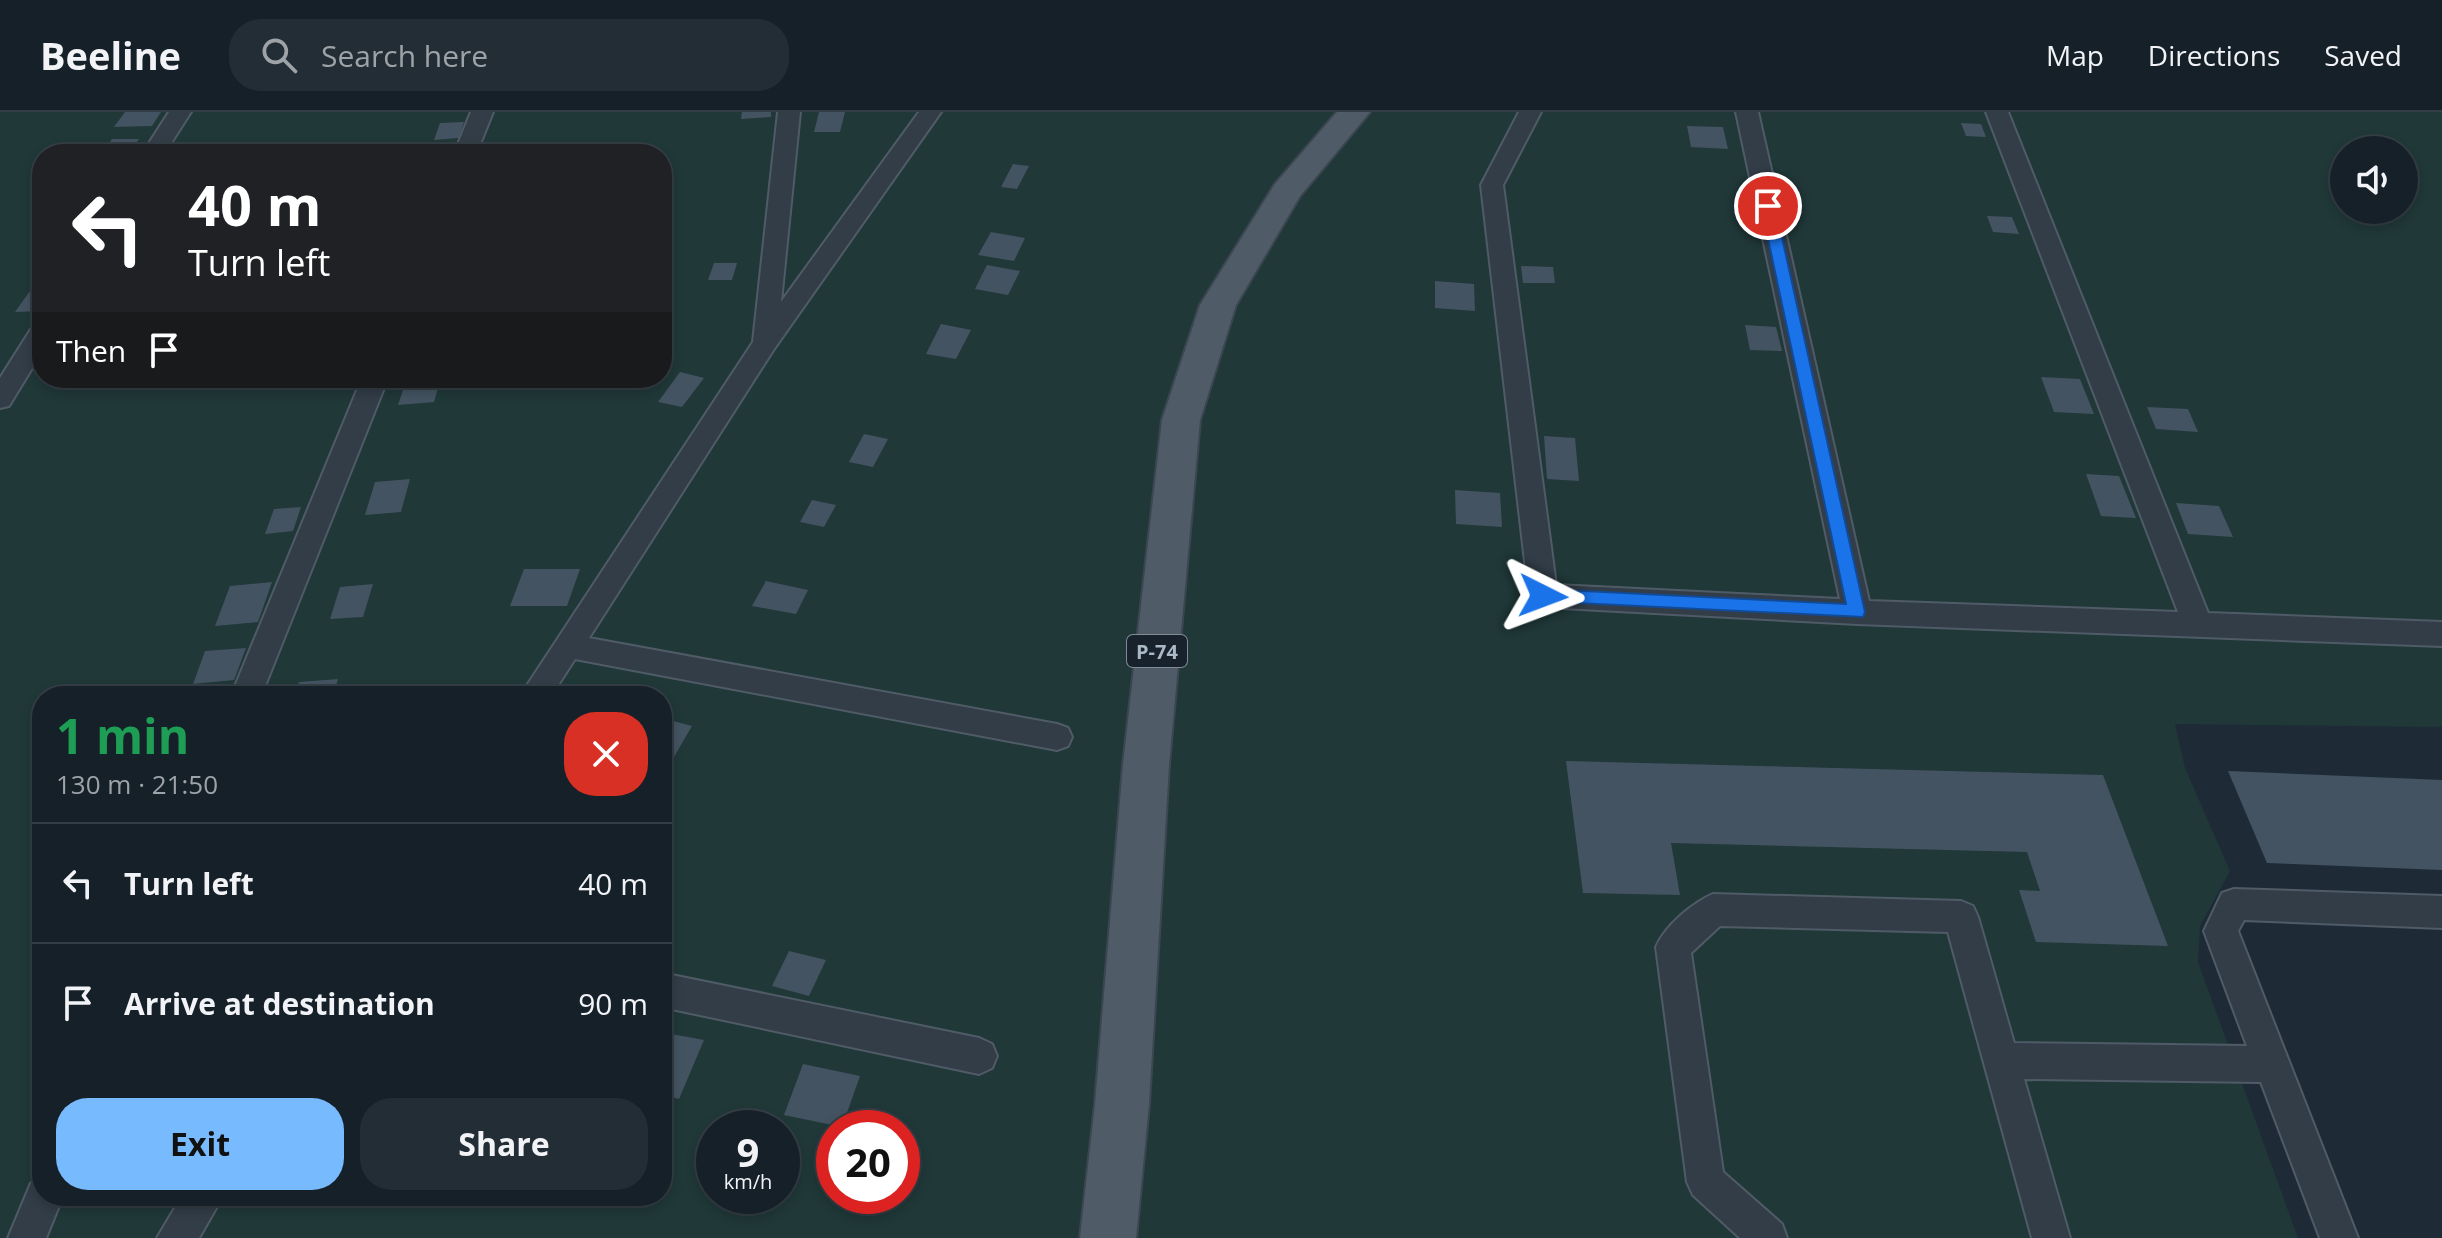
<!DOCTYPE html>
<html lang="en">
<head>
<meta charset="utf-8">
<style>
  :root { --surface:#162029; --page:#232d35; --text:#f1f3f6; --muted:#9ea3a8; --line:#353e46; --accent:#77bafe }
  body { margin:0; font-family:"Open Sans",sans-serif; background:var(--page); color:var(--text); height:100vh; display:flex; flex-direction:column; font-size:30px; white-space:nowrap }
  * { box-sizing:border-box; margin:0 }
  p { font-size:26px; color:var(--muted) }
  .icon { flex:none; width:44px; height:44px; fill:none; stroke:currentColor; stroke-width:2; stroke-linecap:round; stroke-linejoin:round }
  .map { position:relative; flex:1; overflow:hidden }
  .drawer { position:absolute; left:32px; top:574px; width:640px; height:520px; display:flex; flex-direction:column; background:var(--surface); border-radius:32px; box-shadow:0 4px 12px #0003,0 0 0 2px var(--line) }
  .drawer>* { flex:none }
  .banner { position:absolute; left:32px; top:32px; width:640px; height:244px; border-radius:32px; box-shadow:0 4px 12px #0003,0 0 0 2px var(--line); background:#202124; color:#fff; overflow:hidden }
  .controls { position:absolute; left:2330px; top:24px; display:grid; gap:16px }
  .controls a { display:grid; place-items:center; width:88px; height:88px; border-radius:50%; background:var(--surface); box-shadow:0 4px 12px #0003,0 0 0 2px var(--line); font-size:40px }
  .speed { position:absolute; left:696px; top:998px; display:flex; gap:16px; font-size:40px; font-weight:700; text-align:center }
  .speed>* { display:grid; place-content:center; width:104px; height:104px; border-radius:50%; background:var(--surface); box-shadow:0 4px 12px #0003,0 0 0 2px var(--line); line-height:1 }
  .speed small { font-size:20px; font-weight:400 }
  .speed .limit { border:12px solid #d22; background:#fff; color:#111 }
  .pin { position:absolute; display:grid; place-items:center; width:68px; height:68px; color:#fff; margin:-34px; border:4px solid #fff; border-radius:50%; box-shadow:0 2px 8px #0007 }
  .me { position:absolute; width:88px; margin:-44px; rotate:93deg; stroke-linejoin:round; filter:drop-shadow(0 0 6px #0008) }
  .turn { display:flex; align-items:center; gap:28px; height:168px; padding:0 24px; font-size:36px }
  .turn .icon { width:104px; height:104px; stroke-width:2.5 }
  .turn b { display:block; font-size:56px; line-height:68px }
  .then { display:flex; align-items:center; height:76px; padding:0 24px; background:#0003; gap:16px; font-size:30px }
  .round { display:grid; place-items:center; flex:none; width:84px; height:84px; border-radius:32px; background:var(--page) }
  .head { display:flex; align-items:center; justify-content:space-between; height:136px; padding:0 24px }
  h1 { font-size:48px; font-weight:700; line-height:60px; color:#1e9e55 }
  .button { display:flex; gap:16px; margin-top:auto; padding:16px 24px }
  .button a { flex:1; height:92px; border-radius:32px; background:var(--accent); color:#111; font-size:32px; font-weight:700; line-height:92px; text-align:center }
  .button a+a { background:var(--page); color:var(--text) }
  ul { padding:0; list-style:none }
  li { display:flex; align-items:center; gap:24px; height:120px; padding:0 24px; border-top:2px solid var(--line) }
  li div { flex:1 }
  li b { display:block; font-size:30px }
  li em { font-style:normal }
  header { display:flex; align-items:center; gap:48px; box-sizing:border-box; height:112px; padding:0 40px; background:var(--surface); border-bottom:2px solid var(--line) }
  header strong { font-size:38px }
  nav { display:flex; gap:44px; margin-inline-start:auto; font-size:28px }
  .search { width:560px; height:72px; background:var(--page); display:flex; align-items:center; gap:20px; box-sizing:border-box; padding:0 28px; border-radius:32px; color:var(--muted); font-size:30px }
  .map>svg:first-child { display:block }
  .green { fill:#203838; fill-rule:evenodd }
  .building { fill:#445361 }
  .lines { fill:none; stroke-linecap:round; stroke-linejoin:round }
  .service-casing { stroke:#4f5b66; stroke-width:4 }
  .primary-casing { stroke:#3b4651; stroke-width:4 }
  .service { fill:#323d48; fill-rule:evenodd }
  .primary { fill:#4f5c68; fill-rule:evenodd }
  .route { fill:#1a73e8; stroke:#114b97; stroke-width:2 }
  .labels { text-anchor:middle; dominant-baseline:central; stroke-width:7; stroke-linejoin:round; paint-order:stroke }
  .shield { fill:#17222c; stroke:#7f8b97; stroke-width:2 }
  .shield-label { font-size:20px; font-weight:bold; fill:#abb8c5 }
</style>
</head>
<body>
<header>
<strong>Beeline</strong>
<div class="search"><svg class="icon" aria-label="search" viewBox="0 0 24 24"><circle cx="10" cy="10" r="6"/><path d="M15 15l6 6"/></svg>Search here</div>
<nav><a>Map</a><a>Directions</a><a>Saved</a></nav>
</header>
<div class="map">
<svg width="2442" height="1126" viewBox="0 0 2442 1126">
  <rect width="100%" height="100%" fill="#1e2b37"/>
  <path class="green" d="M0,0H2442V615L2175,612L2185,656L2230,759L2200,814L2198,850L2298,1126H0ZM2344,38H2404V98H2344ZM42,42H662V266H42ZM42,584H662V1084H42ZM714,1016H782V1084H714ZM834,1016H902V1084H834Z"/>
  <path class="building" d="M125,0H161L152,14L114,15Z
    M742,0H771V5L741,7Z
    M819,0H845L840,20H814Z
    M464,10L459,26L434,28L440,11Z
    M1961,11L1981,12L1986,25L1966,24Z
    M1687,14L1723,15L1728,37L1691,35Z
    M112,27H139L131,38L104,39Z
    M1013,52L1029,54L1017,77L1001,75Z
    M1987,104L2012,105L2019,122L1993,120Z
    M991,120L1025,126L1014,149L978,143Z
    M714,151H737L732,168H708Z
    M987,153L1020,159L1008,183L975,177Z
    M1521,154L1553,155L1555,171H1523Z
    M1435,169L1474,172L1475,199L1435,196Z
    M42,178L41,199L15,200L30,179Z
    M941,212L971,218L956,247L926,242Z
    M1745,213L1776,215L1782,239L1750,238Z
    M680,260L704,266L682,295L658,290Z
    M2041,265L2080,267L2094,302L2054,300Z
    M407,266H441L434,290L398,293Z
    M2147,295L2188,297L2198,320L2156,317Z
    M864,322L888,327L873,355L849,350Z
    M1544,324L1575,326L1579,369L1547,367Z
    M2086,362L2119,364L2136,406L2101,404Z
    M410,367L401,400L365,403L375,370Z
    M1455,378L1500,381L1502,415L1456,412Z
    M812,388L836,393L824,415L800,410Z
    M2176,391L2219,394L2233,425L2188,422Z
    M301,395L293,419L265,422L274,397Z
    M524,457H580L567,494H510Z
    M766,469L808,478L796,502L752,494Z
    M272,470L258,510L215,514L230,474Z
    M373,472L363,505L330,507L340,475Z
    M246,536L234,568L193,572L205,539Z
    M338,567L333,584H294L299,570Z
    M666,607L692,614L674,645L662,642V614Z
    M1566,649L2103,663L2168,834L2036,830L2019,778L2040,779L2027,740L1671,731L1680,783L1583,781Z
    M2228,659L2442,668V758L2267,751Z
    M789,839L826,848L809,884L772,874Z
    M666,921L704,928L679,987L662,983V931Z
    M803,952L860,964L842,1015L784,1003Z"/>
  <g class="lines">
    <g class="service-casing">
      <path id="service" d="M169,0H191L164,42H142Z
        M471,0H493L476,42H454Z
        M778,0H800L781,190L919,0H941L774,237L589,526L1057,612L1068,616L1072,625L1068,634L1057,638L575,547L551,584H520L753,230Z
        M1519,0H1541L1503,73L1556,473L1840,487L1736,0H1758L1869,489L2178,500L1986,0H2008L2208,501L2442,510V534L1857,512L1543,495L1533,492L1529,484L1481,73Z
        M42,211V240L9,294L0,296V266L33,214Z
        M362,266H388L261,584H231Z
        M2234,777L2442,784V816L2244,808L2238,819L2358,1126H2320L2261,970L2024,967L2070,1126H2032L1948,820L1720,814L1691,841L1723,1060L1782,1112L1787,1126H1740L1693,1083L1687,1070L1656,835C1665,814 1692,791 1713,782L1961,789L1973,794L1978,805L2014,931L2247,934L2204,819L2222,781Z
        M662,861L979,926L992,932L997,944L992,956L979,962L662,895Z
        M42,1066V1084H63L46,1126H8L31,1071Z
        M182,1084H223L199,1126H157Z"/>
    </g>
    <g class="primary-casing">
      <path id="primary" d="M1337,0H1370L1300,84L1236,193L1200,308L1169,653L1149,992L1136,1126H1080L1095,992L1123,653L1162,308L1200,193L1275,72Z"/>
    </g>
    <use href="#service" class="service"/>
    <use href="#primary" class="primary"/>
  </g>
  <path class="route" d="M1768,89L1775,94L1865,500L1863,505L1537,489L1534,484L1537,479L1543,477L1846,492L1761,94Z"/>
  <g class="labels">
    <rect class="shield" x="1127" y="523" width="60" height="32" rx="6"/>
    <g class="shield-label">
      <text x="1157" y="539">Р-74</text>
    </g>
  </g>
</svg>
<div class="controls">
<a><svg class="icon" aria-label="sound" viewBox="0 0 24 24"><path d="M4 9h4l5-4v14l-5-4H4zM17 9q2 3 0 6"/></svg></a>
</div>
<div class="speed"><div>9<small>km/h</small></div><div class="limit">20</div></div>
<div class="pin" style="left:1768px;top:94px;background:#d93025"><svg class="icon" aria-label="arrive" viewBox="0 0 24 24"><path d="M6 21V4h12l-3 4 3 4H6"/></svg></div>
<svg class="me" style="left:1543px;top:484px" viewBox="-20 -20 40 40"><path d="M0-17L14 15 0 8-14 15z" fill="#1a73e8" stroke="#fff" stroke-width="4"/></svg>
<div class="banner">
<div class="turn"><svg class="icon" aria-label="left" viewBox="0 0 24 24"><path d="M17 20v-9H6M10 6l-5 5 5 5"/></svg><div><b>40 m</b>Turn left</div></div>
<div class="then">Then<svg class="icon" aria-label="arrive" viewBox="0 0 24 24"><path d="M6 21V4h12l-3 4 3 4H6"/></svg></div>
</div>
<section class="drawer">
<div class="head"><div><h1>1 min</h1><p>130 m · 21:50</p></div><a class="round" style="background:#d93025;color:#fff"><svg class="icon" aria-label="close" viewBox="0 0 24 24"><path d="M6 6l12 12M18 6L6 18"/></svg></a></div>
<ul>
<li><svg class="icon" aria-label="left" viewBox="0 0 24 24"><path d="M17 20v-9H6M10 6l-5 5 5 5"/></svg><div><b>Turn left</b></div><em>40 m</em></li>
<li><svg class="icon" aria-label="arrive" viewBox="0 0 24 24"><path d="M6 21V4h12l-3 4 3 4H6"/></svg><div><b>Arrive at destination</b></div><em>90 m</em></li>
</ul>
<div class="button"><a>Exit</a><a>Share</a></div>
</section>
</div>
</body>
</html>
